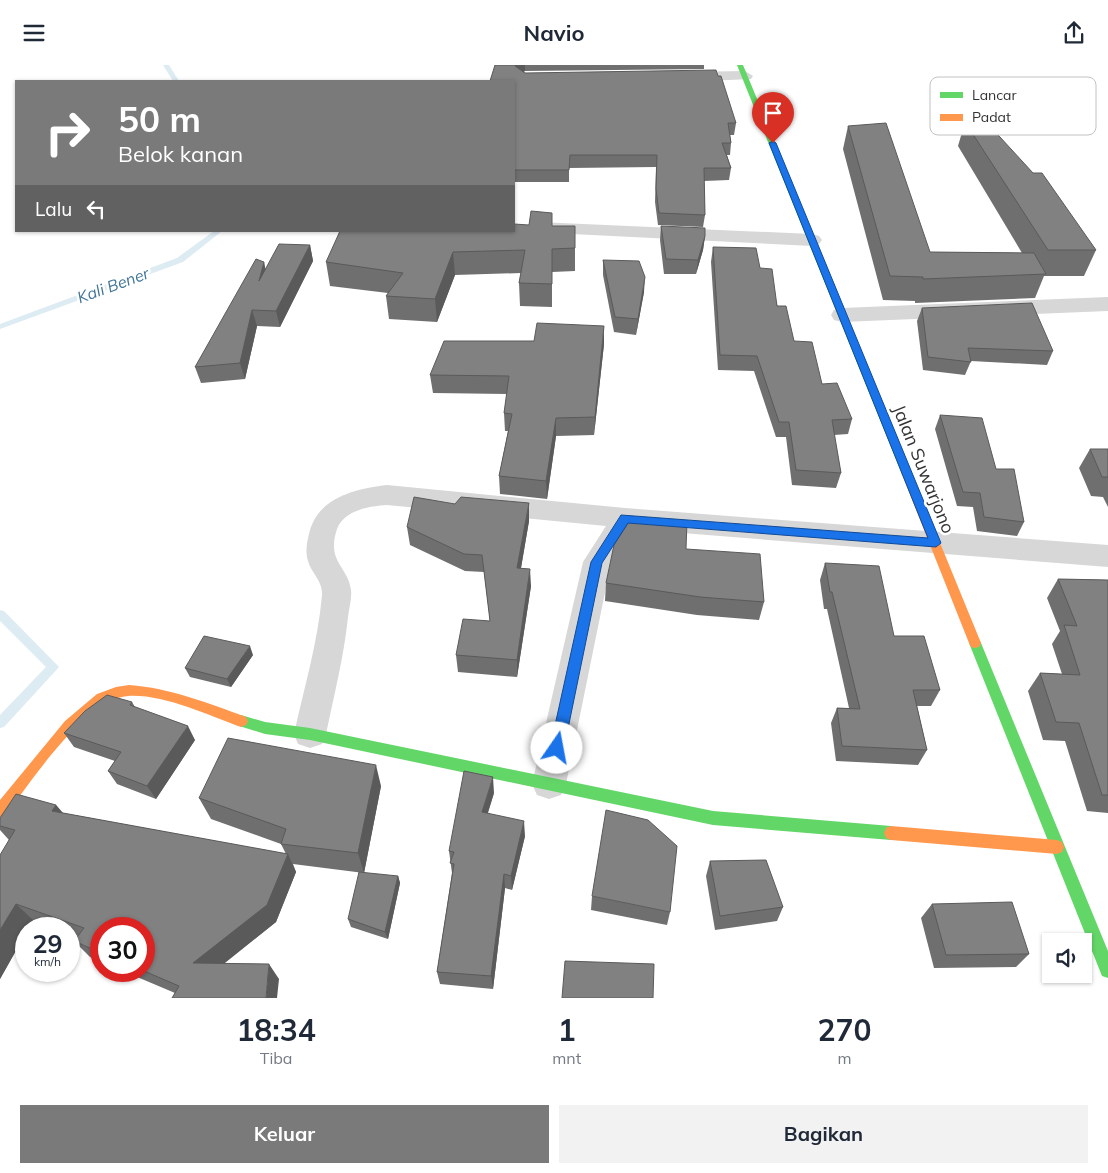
<!DOCTYPE html>
<html lang="id">
<head>
<meta charset="utf-8">
<style>
  :root { --surface:#fff; --page:#f2f2f3; --text:#1f2937; --muted:#747a83; --accent:#7a7a7a }
  body { margin:0; font-family:Mulish,sans-serif; background:var(--page); color:var(--text); height:100vh; display:flex; flex-direction:column; font-size:19px; white-space:nowrap }
  * { box-sizing:border-box; margin:0 }
  p { font-size:16px; color:var(--muted) }
  .icon { flex:none; width:28px; height:28px; fill:none; stroke:currentColor; stroke-width:2; stroke-linecap:round; stroke-linejoin:round }
  .map { position:relative; height:933px; overflow:hidden }
  .side { display:flex; flex-direction:column; background:var(--surface); flex:1 }
  .side>* { flex:none }
  .banner { position:absolute; left:15px; top:15px; width:500px; height:152px; border-radius:0px; box-shadow:0 1px 4px #0004; background:#7a7a7a; color:#fff; overflow:hidden }
  .tools { position:absolute; left:1042px; top:868px; display:grid; gap:10px }
  .tools a { display:grid; place-items:center; width:50px; height:50px; border-radius:0px; background:var(--surface); box-shadow:0 1px 4px #0004; font-size:25px }
  .speed { position:absolute; left:15px; top:852px; display:flex; gap:10px; font-size:25px; font-weight:700; text-align:center }
  .speed>* { display:grid; place-content:center; width:65px; height:65px; border-radius:50%; background:var(--surface); box-shadow:0 1px 4px #0004; line-height:1 }
  .speed small { font-size:12px; font-weight:400 }
  .speed .limit { border:8px solid #d22; background:#fff; color:#111 }
  .pin { position:absolute; display:grid; place-items:center; width:42px; height:42px; color:#fff; margin:-51px -21px; border-radius:50% 50% 50% 0; rotate:-45deg; box-shadow:0 0 5px #0007 }
  .pin .icon { rotate:45deg }
  .me { position:absolute; width:55px; margin:-28px; rotate:12deg; stroke-linejoin:round; filter:drop-shadow(0 0 4px #0008) }
  .turn { display:flex; align-items:center; gap:18px; height:105px; padding:0 20px; font-size:22px }
  .turn .icon { width:65px; height:65px; stroke-width:2.5 }
  .turn b { display:block; font-size:35px; line-height:42px }
  .then { display:flex; align-items:center; height:48px; padding:0 20px; background:#0003; gap:10px; font-size:19px }
  .eta { display:flex; justify-content:space-evenly; align-items:center; height:85px; text-align:center }
  .eta b { font-size:30px; font-weight:700; line-height:35px }
  .button { display:flex; gap:10px; margin-top:auto; padding:10px 20px }
  .button a { flex:1; height:58px; border-radius:0px; background:var(--accent); color:#fff; font-size:20px; font-weight:700; line-height:58px; text-align:center }
  .button a+a { background:var(--page); color:var(--text) }
  header { display:flex; justify-content:space-between; align-items:center; height:65px; padding:0 20px; background:var(--surface); font-size:22px; font-weight:700 }
  .map>svg:first-child { display:block }
  .lines { fill:none; stroke-linecap:round; stroke-linejoin:round }
  .stream { fill:#ddebf3; fill-rule:evenodd }
  .street { fill:#d7d7d7; fill-rule:evenodd }
  .fast { fill:#63d668; fill-rule:evenodd }
  .slow { fill:#ff974d; fill-rule:evenodd }
  .wall { fill:#6f6f6f }
  .shaded-wall { fill:#5a5a5a }
  .building { fill:#818181; stroke:#5a5a5a }
  .route { fill:#1a73e8; stroke:#114b97 }
  .labels { text-anchor:middle; dominant-baseline:central; stroke-width:5; stroke-linejoin:round; paint-order:stroke }
  .far-water-label { font-size:16px; font-style:italic; fill:#3f7597; stroke:#fff }
  .street-label { font-size:18px; fill:#333; stroke:#fff }
  .key { fill:#fff; stroke:#c2c2c2; stroke-width:1 }
  .key-label { font-size:14px; fill:#333 }
</style>
</head>
<body>
<header><svg class="icon" aria-label="menu" viewBox="0 0 24 24"><path d="M4 6h16M4 12h16M4 18h16"/></svg>Navio<svg class="icon" aria-label="share" viewBox="0 0 24 24"><path d="M12 15V3M7 8l5-5 5 5M5 13v7h14v-7"/></svg></header>
<div class="map">
<svg width="1108" height="933" viewBox="0 0 1108 933">
  <rect width="100%" height="100%" fill="#fff"/>
  <g class="lines">
    <path class="stream" d="M163,0H169L179,16H173Z
      M214,166H222L183,197L0,264V259L177,193Z
      M0,545L4,546L59,602L4,662L0,663V650L46,602L0,556Z"/>
    <path class="street" d="M745,6L753,11L751,14L684,17L676,12L684,7Z
      M538,157L812,169L819,171L822,175L819,179L812,181L531,167L528,163L531,159Z
      M1108,232V246L842,257L834,255L831,250L834,245L842,243Z
      M387,420L625,443L1108,480V502L632,464L611,498L566,719L561,730L549,734L537,730L532,719L583,497L606,461L387,440C370,441 344,445 337,464C326,497 348,501 351,525C352,534 349,543 348,552C344,591 334,630 326,669L322,679L310,683L298,679L294,669C304,623 318,577 322,530C323,516 311,508 308,496C305,487 307,477 309,469C317,433 354,424 387,420Z"/>
    <path class="fast" d="M737,0H743L911,407L910,410H902L901,407Z
      M975,573L979,574L981,578L1108,886V913L1102,911L969,578L971,574Z
      M241,650L265,657L310,663L713,746L891,761L896,763L898,768L896,773L891,775L713,760L310,675L265,669L236,660L234,656L236,652Z"/>
    <path class="slow" d="M906,403L911,407L981,578L979,582L975,583L971,582L969,578L901,407Z
      M129,620C170,623 208,638 246,652L248,656L246,660L241,662C207,650 164,629 128,631C85,634 30,718 5,751L0,753V735L65,656L97,629L116,622Z
      M891,761L1057,775L1062,777L1064,782L1062,787L1057,789L891,775L886,773L884,768L886,763Z"/>
  </g>
  <path class="wall" d="M495,0H704V4L525,6L523,7L525,8L736,58L734,70H730L731,78L730,90H727L731,103L729,115L704,116L705,150L703,162L658,160L655,137L656,102L569,103V117H514V16Z
    M965,57L1096,185L1084,211H1044L1035,233L915,238V236L883,235L843,84L848,61L930,187L1022,188L958,81Z
    M552,161H575V206L552,207V242L520,241L519,218L521,208L455,210L437,257L389,254L386,231L388,228L330,221L326,197Z
    M661,161L705,171L703,185L696,209H664L660,175Z
    M310,180L313,196L280,262L257,261L245,314L201,318L195,302L264,197L265,204Z
    M713,182L760,203L794,276L822,319L852,354L848,369L834,370L841,408L836,423L792,420L786,372H776L754,306L718,305L711,197Z
    M603,195L644,227L636,270L614,267L603,210Z
    M922,243L1053,286L1047,300L971,296L965,310L923,305L917,256Z
    M604,279L594,370L556,371L547,434L500,429L499,411L508,366H505L504,348L507,329L433,328L430,310Z
    M940,350L996,404L1024,457L1017,471L977,466L973,442L957,441L935,364Z
    M1090,384H1108V442L1103,432L1091,431L1079,403Z
    M529,456L521,503L531,521L517,612L458,607L456,590L490,556L484,507L465,506L410,480L407,462Z
    M686,484L764,537L759,555L697,550L605,536L606,518Z
    M825,498L894,571L940,625L931,641H917L927,685L918,700L836,696L831,658L837,643H849L827,544H824L820,515Z
    M1058,514L1108,515V748L1087,746L1065,676L1043,675L1028,626L1040,608L1062,609L1052,579L1060,566L1047,533Z
    M253,590L231,622L190,612L185,603Z
    M132,637L135,642L195,675L156,734L117,719L108,706L115,696L74,682L64,668Z
    M381,721L364,808L293,799L296,807L276,857L224,898L279,914L175,928L123,906H144L101,864V897L90,892L74,876L78,871L69,868V864H57L33,855L0,914L9,775L0,765V753L56,740L63,748L286,789L281,779L211,754L199,733Z
    M494,728L488,748L525,771L512,825L505,823L493,924L440,919L437,907L452,808L449,786Z
    M710,796L783,842L777,856L715,865L706,811Z
    M398,811L400,818L388,874L351,862L348,854Z
    M592,831L670,847L667,860L591,845Z
    M932,839L1029,889L1016,902L934,903L921,853Z"/>
  <path class="shaded-wall" d="M516,0H525V6L515,12V1Z
    M705,171L703,185L696,209L698,195Z
    M310,180L313,196L280,262L276,246Z
    M453,187L455,210L437,257L435,234Z
    M264,197L267,212L259,216Z
    M645,212L644,227L636,270L638,254Z
    M252,245L257,261L245,314L240,298Z
    M604,261V279L594,370L595,352Z
    M556,353V371L547,434L546,416Z
    M529,438V456L518,520L517,503Z
    M530,504L531,521L517,612V595Z
    M250,581L253,590L231,622L227,614Z
    M188,661L195,675L156,734L147,721Z
    M376,700L381,721L364,808L358,788Z
    M493,712L494,728L483,762L482,747Z
    M56,740L71,758L52,746Z
    M524,756L525,771L512,825L511,811Z
    M288,789L296,807L276,857L205,914L193,898Z
    M504,809L505,823L493,924L491,911Z
    M398,811L400,818L388,874L385,867Z
    M16,839L33,855L28,864H26V868L0,914V865Z
    M269,899L279,914L277,933H266Z"/>
  <path class="building" d="M495,0H516L515,1L525,8L716,5L718,11H721L736,58H728L731,78H722L731,103H704L705,150L659,148L656,124L657,90H570L569,105H514V16H490Z
    M978,48L1033,108H1042L1096,185H1048L965,57Z
    M886,58L930,187L1034,188L1046,209L923,214V212L890,211L848,61Z
    M531,146L552,148V161H575V183L552,184V219L519,218L525,185L453,187L435,234L386,231L403,208L326,197L340,166H514V159L529,160Z
    M661,161L705,163V171L698,195L666,194Z
    M279,179L310,180L276,246L252,245L240,298L195,302L256,194L264,197L259,216Z
    M713,182L756,183L760,203L772,204L777,241H786L794,276L812,277L822,319L837,318L852,354L832,355L841,408L796,405L789,357H779L757,291L720,290Z
    M603,195L639,196L645,212L638,254L615,252Z
    M1032,238L1053,286L968,283L971,297L928,292L922,243Z
    M537,258L604,261L595,352L556,353L546,416L499,411L512,349L504,348L509,311L430,310L444,276H534Z
    M940,350L982,353L996,404H1014L1024,457L984,452L980,428L963,427Z
    M1090,384H1108V412H1102Z
    M414,432L455,439L461,432L529,438L517,503L530,504L517,595L456,590L463,554L490,556L482,490L464,489L407,462Z
    M632,452L687,456L686,484L760,489L764,537L700,532L606,518L614,480Z
    M825,498L879,501L894,571H924L940,625H913L927,685L842,681L837,643L860,644L832,527H830Z
    M1058,514L1108,515V730H1102L1079,658L1056,657L1040,608L1080,610L1064,560L1077,561Z
    M204,571L250,581L227,614L185,603Z
    M107,630L132,637L130,640L188,661L147,721L108,706L121,687L64,668L85,646Z
    M228,673L376,700L358,788L281,779L286,764L199,733Z
    M464,706L493,712L482,747L524,756L511,811L504,809L491,911L437,907L454,799L450,798L454,787L449,786Z
    M16,729L56,740L52,746L288,789L267,840L193,898L269,899L266,933H172L179,921L144,906V864H101V888L74,876L84,863L16,839L0,865V790L15,765L0,761V753Z
    M606,745L648,755L677,781L670,847L592,831Z
    M766,795L783,842L720,851L710,796Z
    M359,807L398,811L385,867L348,854Z
    M1012,837L1029,889L946,890L932,839Z
    M565,896L654,899L653,933H562Z"/>
  <path class="route" d="M773,76L776,78L941,478L936,482L628,458L602,498L564,683L562,687L557,689L552,687L550,683L591,497L621,450L928,473L769,78Z"/>
  <g class="labels">
    <g class="far-water-label">
      <text transform="translate(113 220) rotate(-20)">Kali Bener</text>
    </g>
    <g class="street-label">
      <text transform="translate(924 404) rotate(68)">Jalan Suwarjono</text>
    </g>
  </g>
  <rect x="930" y="12" width="166" height="58" rx="8" class="key"/>
  <rect x="940" y="27" width="23" height="6" fill="#63d668"/>
  <rect x="940" y="49" width="23" height="7" fill="#ff974d"/>
  <g class="key-label">
    <text x="972" y="35">Lancar</text>
    <text x="972" y="57">Padat</text>
  </g>
</svg>
<div class="tools">
<a><svg class="icon" aria-label="sound" viewBox="0 0 24 24"><path d="M4 9h4l5-4v14l-5-4H4zM17 9q2 3 0 6"/></svg></a>
</div>
<div class="speed"><div>29<small>km/h</small></div><div class="limit">30</div></div>
<div class="pin" style="left:773px;top:78px;background:#d93025"><svg class="icon" aria-label="arrive" viewBox="0 0 24 24"><path d="M6 21V4h12l-3 4 3 4H6"/></svg></div>
<svg class="me" style="left:557px;top:683px" viewBox="-20 -20 40 40"><circle r="19" fill="#fff"/><path d="M0-13L10 11 0 6-10 11z" fill="#1a73e8"/></svg>
<div class="banner">
<div class="turn"><svg class="icon" aria-label="right" viewBox="0 0 24 24"><path d="M7 20v-9h11M14 6l5 5-5 5"/></svg><div><b>50 m</b>Belok kanan</div></div>
<div class="then">Lalu<svg class="icon" aria-label="left" viewBox="0 0 24 24"><path d="M17 20v-9H6M10 6l-5 5 5 5"/></svg></div>
</div>
</div>
<section class="side">
<div class="eta">
<div><b>18:34</b><p>Tiba</p></div>
<div><b>1</b><p>mnt</p></div>
<div><b>270</b><p>m</p></div>
</div>
<div class="button"><a>Keluar</a><a>Bagikan</a></div>
</section>
</body>
</html>
